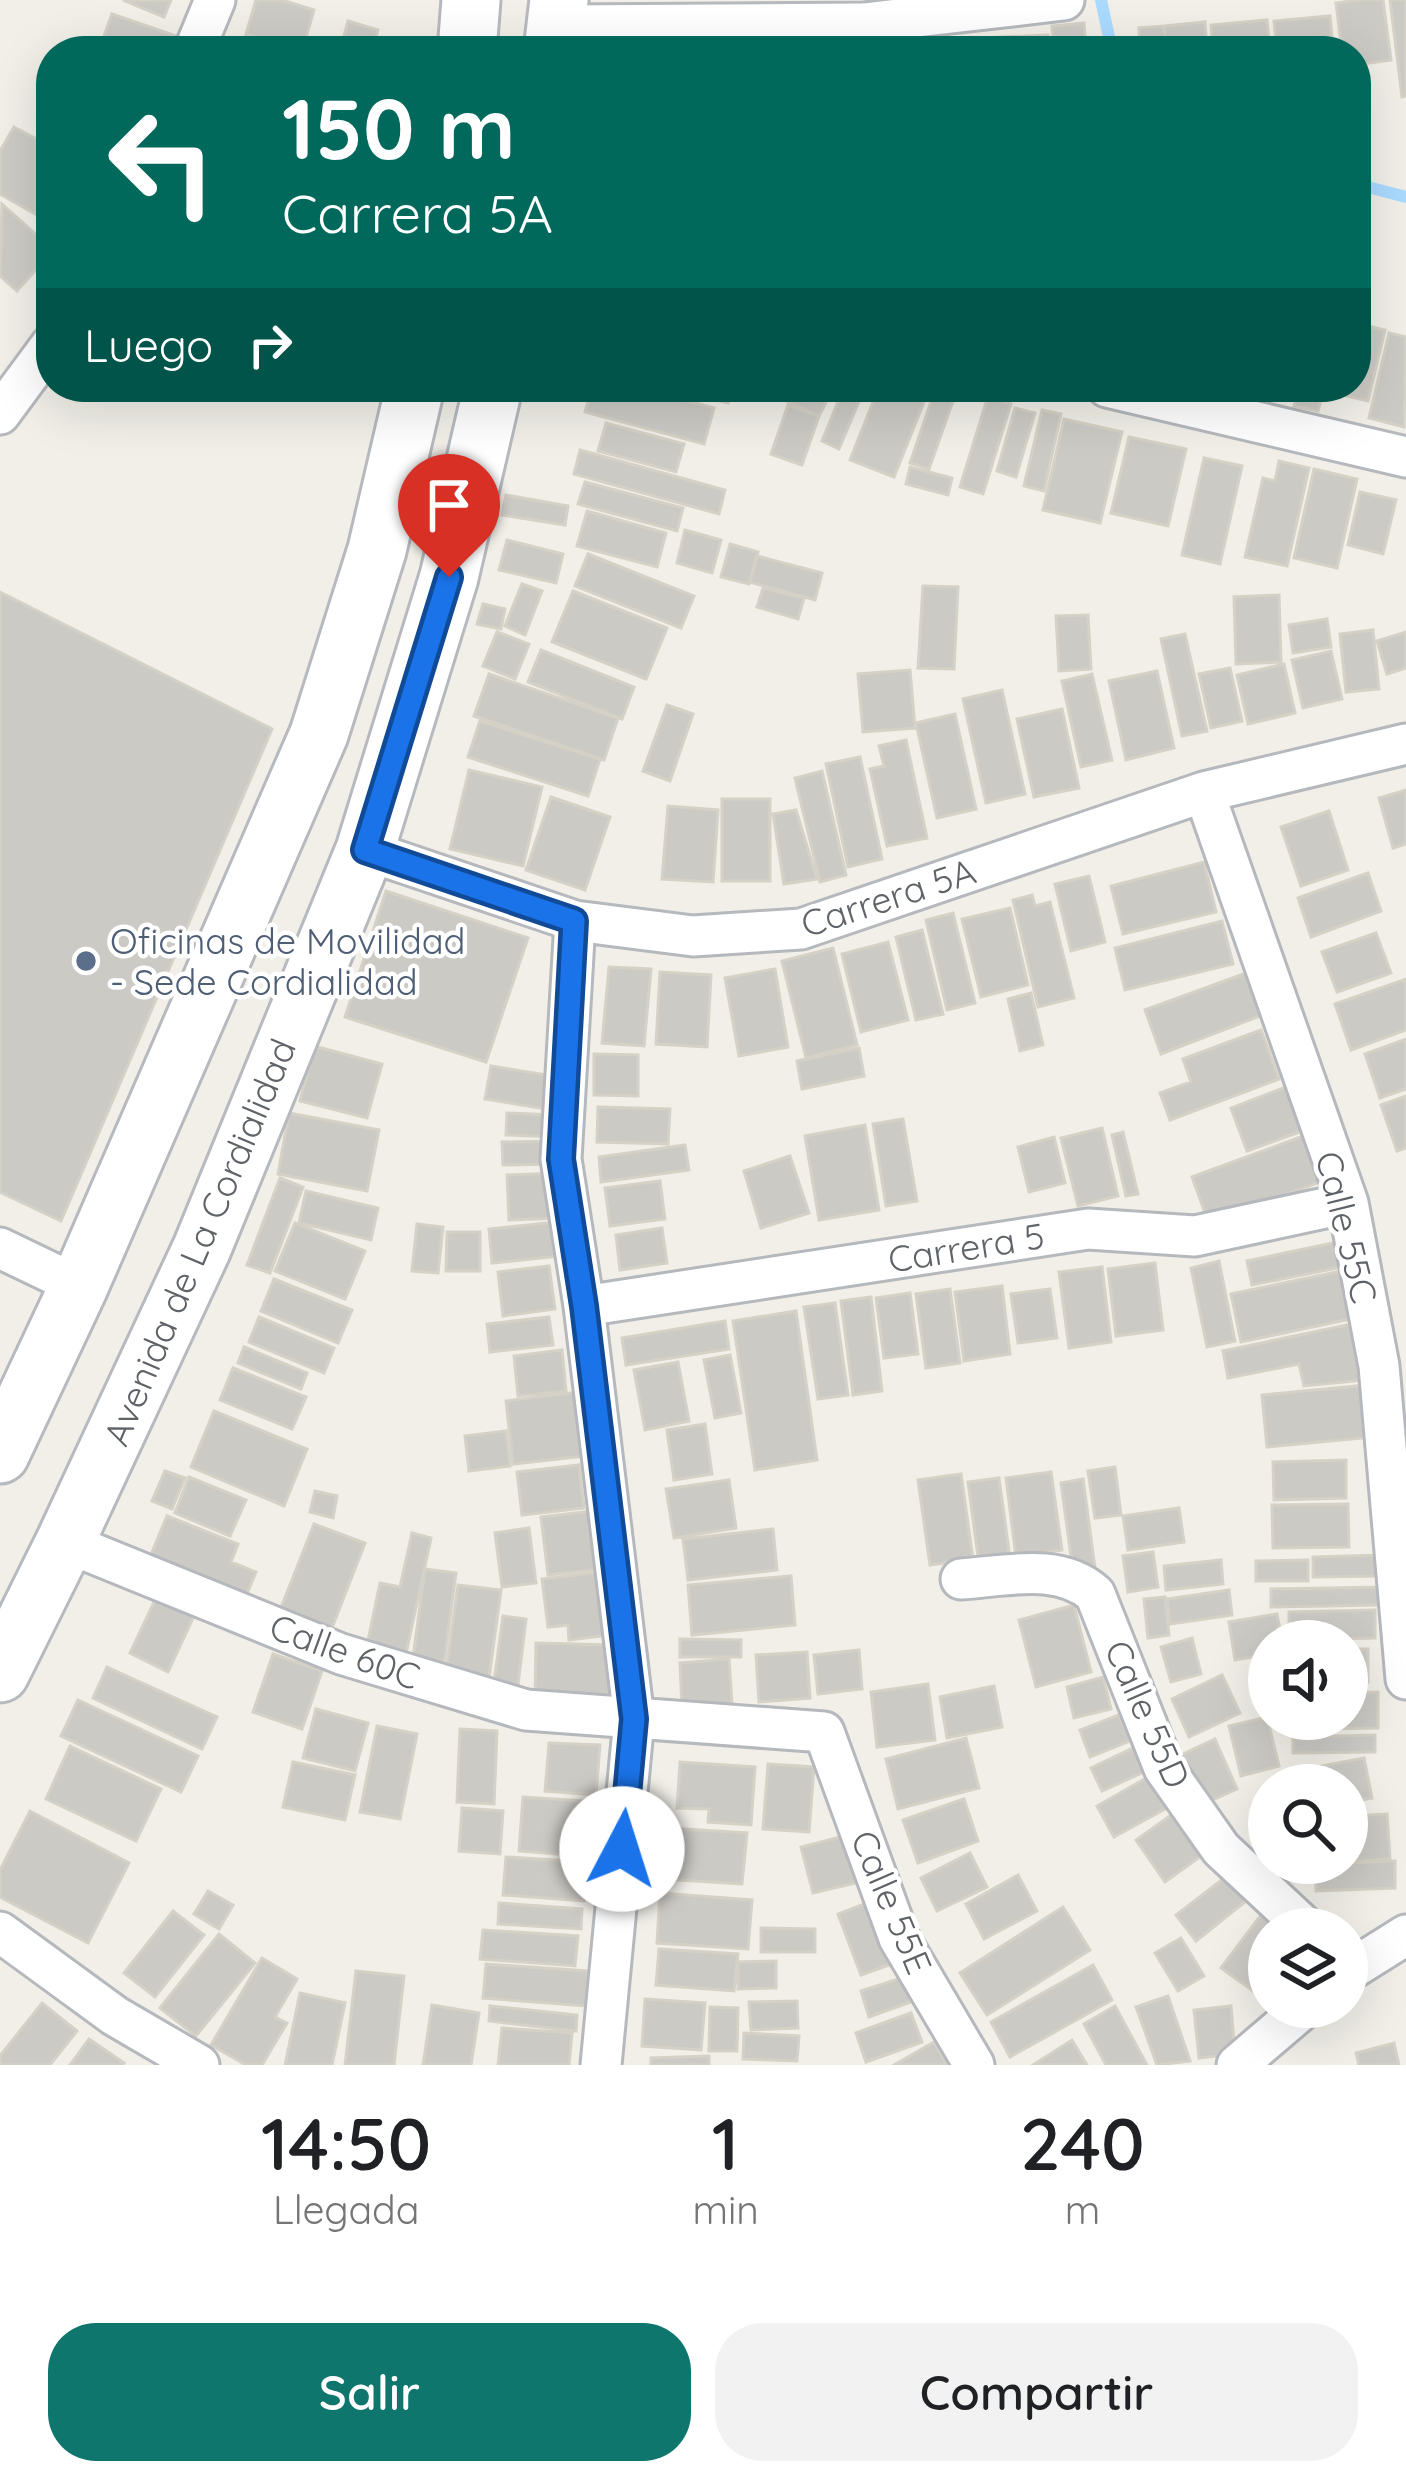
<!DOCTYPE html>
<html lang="es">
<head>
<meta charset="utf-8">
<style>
  :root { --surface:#fff; --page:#f2f2f2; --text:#202124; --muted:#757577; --accent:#0f766e }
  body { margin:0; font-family:Quicksand,sans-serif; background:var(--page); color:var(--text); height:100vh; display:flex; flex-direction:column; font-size:45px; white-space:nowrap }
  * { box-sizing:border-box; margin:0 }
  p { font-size:39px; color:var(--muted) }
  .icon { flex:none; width:66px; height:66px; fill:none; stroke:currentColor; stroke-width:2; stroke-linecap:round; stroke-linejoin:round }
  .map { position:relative; height:2065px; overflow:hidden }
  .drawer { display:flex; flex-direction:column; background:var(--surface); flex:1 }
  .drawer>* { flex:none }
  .top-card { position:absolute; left:36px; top:36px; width:1335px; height:366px; border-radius:48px; box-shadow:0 12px 48px #0002; background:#00695c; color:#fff; overflow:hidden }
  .fabs { position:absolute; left:1248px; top:1620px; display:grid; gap:24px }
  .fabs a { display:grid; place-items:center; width:120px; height:120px; border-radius:50%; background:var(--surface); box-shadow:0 12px 48px #0002; font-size:60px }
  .pin { position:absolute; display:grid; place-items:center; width:102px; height:102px; color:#fff; margin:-123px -51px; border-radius:50% 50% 50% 0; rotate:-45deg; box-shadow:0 0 12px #0007 }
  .pin .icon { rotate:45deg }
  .me { position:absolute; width:132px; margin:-66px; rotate:5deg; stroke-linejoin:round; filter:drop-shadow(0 0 9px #0008) }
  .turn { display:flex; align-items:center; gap:42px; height:252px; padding:0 48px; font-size:54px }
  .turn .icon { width:156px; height:156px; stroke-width:2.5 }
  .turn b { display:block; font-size:84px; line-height:102px }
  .then { display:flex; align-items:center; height:114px; padding:0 48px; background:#0003; gap:24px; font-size:45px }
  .eta { display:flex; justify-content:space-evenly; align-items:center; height:204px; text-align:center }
  .eta b { font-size:72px; font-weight:600; line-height:84px }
  .button { display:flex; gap:24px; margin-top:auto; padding:24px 48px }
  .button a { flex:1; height:138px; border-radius:48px; background:var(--accent); color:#fff; font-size:48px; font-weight:600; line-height:138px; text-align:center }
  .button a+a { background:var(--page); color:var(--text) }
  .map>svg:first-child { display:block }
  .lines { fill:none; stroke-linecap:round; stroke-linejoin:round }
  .stream { stroke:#aadaff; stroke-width:12 }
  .building { fill:#cccac5; stroke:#d6d1c6; stroke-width:3 }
  .street-casing { stroke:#b5b8bc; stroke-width:45 }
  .secondary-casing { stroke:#b6babf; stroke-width:63 }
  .street { stroke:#fff; stroke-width:39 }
  .secondary { stroke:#fff; stroke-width:57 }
  .route-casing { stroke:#114b97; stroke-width:30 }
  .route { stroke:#1a73e8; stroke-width:21 }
  .service-dot { fill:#5c6f8a; stroke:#fff; stroke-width:4.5 }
  .labels { text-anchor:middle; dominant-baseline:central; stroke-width:9; stroke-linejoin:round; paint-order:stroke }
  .street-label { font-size:36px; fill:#5f6368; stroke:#fff }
  .service-label { font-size:36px; fill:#4e5e75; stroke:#fff; text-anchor:start }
</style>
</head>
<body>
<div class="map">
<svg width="1406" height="2065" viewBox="0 0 1406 2065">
  <rect width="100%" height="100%" fill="#f1efe8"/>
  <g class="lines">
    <path class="stream" d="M1101,0L1112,51
      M1356,184L1406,197"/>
  </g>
  <path class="building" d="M123,0H171L164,17Z
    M256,0H282L314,10L302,51L246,34Z
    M1359,0H1383L1391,60L1356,65V51H1342L1336,3Z
    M1390,0H1406V96L1402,97Z
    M112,14L176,36L171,51L99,50Z
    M1330,16L1333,51H1277L1274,21Z
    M1267,20L1270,51H1213L1211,25Z
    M348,21L378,30L372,51H340Z
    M1205,22L1207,51H1166L1164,26Z
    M1084,23L1086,51H1054L1052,26Z
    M1164,26L1166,51H1140L1139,28Z
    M246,35L297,51H241Z
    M1048,35V51H980V38Z
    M14,127L51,147V223L0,194V151Z
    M2,204L51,248V253L17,291L0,276Z
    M1356,323L1385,330L1368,401L1325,391L1326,387H1356Z
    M1389,333L1406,337L1404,427L1369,418Z
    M592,387H637L714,408L704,444L585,412Z
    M701,387H732L728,403L698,395Z
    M794,387H834L819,416L787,401Z
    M844,387H865L839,449L822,441Z
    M879,387H930L894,477L850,460Z
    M936,387H958L929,469L910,463Z
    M1299,387H1324L1318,411L1294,406Z
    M988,396L1011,404L983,494L960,487Z
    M788,405L819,416L802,465L771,454Z
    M1015,408L1035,413L1016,477L997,471Z
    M1042,410L1061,414L1044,491L1024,486Z
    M1064,419L1122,432L1100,523L1043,510Z
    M606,423L684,444L676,472L598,451Z
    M1129,437L1186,449L1168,526L1111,513Z
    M580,450L725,490L719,514L574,474Z
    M1204,458L1242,466L1220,564L1182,555Z
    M1279,461L1309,468L1287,566L1245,557L1263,478L1275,481Z
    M910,467L952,478L948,495L906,484Z
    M1314,469L1357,479L1337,568L1294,558Z
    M585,482L683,508L677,531L578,504Z
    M1360,492L1396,500L1383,554L1348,545Z
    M506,495L568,506L565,525L502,515Z
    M587,511L666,533L657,567L577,546Z
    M685,530L721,540L712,573L677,563Z
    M507,540L563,554L556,583L499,570Z
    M730,544L758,552L749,584L721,577Z
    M588,554L694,596L681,628L575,586Z
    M757,556L822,573L815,600L750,582Z
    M522,584L542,591L525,635L505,626Z
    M923,586L958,587L954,669L918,668Z
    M763,588L804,598L798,619L757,607Z
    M573,591L667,628L646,679L552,642Z
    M0,592L272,729L61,1221L0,1192Z
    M1279,595L1281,662L1236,664L1234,597Z
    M483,604L505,609L501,629L477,624Z
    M1088,615L1091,669L1059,671L1056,616Z
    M1327,619L1331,647L1293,653L1289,625Z
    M1373,630L1379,689L1346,692L1340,634Z
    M497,632L529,644L515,679L483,666Z
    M1406,632V668L1387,674L1377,641Z
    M1185,634L1207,731L1182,736L1161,639Z
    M541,650L634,687L622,719L528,682Z
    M1331,651L1342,699L1303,708L1292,660Z
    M1284,664L1295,713L1248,724L1237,675Z
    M1230,668L1242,721L1211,728L1199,674Z
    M910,670L915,728L863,732L858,674Z
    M1157,671L1174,748L1126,760L1109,681Z
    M489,674L618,718L604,760L474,716Z
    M1092,674L1112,760L1081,767L1062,681Z
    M1002,690L1025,794L986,803L963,699Z
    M667,705L693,714L670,781L643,771Z
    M1062,709L1079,788L1034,797L1017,719Z
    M955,714L976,809L937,818L916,723Z
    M480,721L600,759L588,796L468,757Z
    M906,740L927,838L887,846L870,769L884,766L879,746Z
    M860,757L882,859L848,867L826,764Z
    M469,770L542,787L523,866L450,849Z
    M822,771L846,875L820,882L795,778Z
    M1406,790V844L1393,848L1379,798Z
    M551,797L610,817L585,890L526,870Z
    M722,799H770V881H722Z
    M668,806L718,810L713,882L662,879Z
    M796,810L817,879L784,884L773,814Z
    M1329,811L1348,870L1301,886L1281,827Z
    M1204,862L1216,912L1123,934L1111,886Z
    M1368,873L1381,911L1311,937L1298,898Z
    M1089,876L1105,942L1071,951L1055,884Z
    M386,891L528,938L486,1062L345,1017Z
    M1032,895L1035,906L1050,902L1074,998L1038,1007L1013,900Z
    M1010,908L1028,985L981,997L962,919Z
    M953,913L975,1003L947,1010L926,920Z
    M1222,921L1233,964L1125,990L1115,948Z
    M922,930L943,1014L916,1020L896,937Z
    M1376,933L1391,973L1337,992L1322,952Z
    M888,942L908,1020L861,1032L842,954Z
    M833,948L857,1045L806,1058L782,961Z
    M609,967L651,969L644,1046L602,1043Z
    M775,969L788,1047L739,1056L725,978Z
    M660,972L711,975L707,1047L656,1044Z
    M1249,972L1265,1014L1161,1054L1145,1010Z
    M1406,979V1030L1351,1050L1335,1004Z
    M1031,993L1043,1045L1020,1051L1008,999Z
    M1261,1030L1279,1079L1170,1120L1160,1093L1191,1082L1183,1059Z
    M1406,1039V1089L1380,1098L1365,1054Z
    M314,1046L382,1064L367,1118L300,1101Z
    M859,1048L864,1076L802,1089L797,1061Z
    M594,1054L638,1055V1096L594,1095Z
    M491,1066L558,1077L552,1110L485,1099Z
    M1286,1087L1302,1131L1247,1151L1231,1108Z
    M1406,1096V1148L1397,1151L1381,1105Z
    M598,1107L670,1109L668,1144L597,1142Z
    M289,1113L379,1130L367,1191L278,1174Z
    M507,1113L554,1115L552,1137L506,1135Z
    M903,1119L917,1201L886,1206L873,1124Z
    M865,1125L879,1210L819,1220L805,1136Z
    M1102,1128L1118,1196L1078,1206L1061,1138Z
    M1123,1132L1138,1194L1126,1196L1112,1135Z
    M1314,1132L1330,1178L1209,1224L1192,1177Z
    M1054,1137L1065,1183L1029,1192L1018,1147Z
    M553,1141V1164L503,1165L502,1142Z
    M685,1145L689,1170L601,1182L599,1157Z
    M790,1156L809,1213L761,1228L744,1171Z
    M558,1173L559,1218L509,1220L507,1175Z
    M280,1178L303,1187L270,1273L247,1265Z
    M660,1181L665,1219L610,1226L605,1188Z
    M306,1191L378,1208L371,1240L299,1223Z
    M558,1222L561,1256L492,1263L489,1229Z
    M295,1223L365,1251L345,1299L275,1271Z
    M417,1224L443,1227L438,1273L412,1271Z
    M662,1228L667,1263L620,1270L616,1235Z
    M447,1232H480V1271H446Z
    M1337,1242L1342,1267L1252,1285L1247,1261Z
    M1219,1261L1235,1341L1207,1347L1191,1268Z
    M1155,1263L1163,1330L1116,1336L1108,1269Z
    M549,1266L555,1309L503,1316L498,1272Z
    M1102,1267L1111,1342L1069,1348L1059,1272Z
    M1346,1270L1355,1318L1241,1342L1231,1294Z
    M274,1279L352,1310L338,1343L261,1311Z
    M1002,1286L1010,1354L964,1361L955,1292Z
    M950,1289L960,1363L926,1368L916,1294Z
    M1050,1289L1057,1338L1018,1343L1011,1294Z
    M910,1293L918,1354L884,1358L876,1298Z
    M871,1297L882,1391L853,1395L841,1301Z
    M835,1303L848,1395L818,1399L804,1307Z
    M796,1311L817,1460L755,1470L733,1321Z
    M259,1317L334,1348L324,1373L249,1342Z
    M549,1317L553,1345L490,1352L487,1324Z
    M725,1321L729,1349L626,1365L622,1338Z
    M1356,1323L1365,1380L1304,1386L1299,1364L1228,1378L1223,1351Z
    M244,1347L307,1373L301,1389L238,1363Z
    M562,1350L566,1391L518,1396L514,1356Z
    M730,1355L741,1413L715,1418L704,1360Z
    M678,1362L689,1421L645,1430L634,1370Z
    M233,1368L306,1397L292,1429L220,1400Z
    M1368,1385L1373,1437L1267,1447L1262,1395Z
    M579,1392L586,1456L513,1464L506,1401Z
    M214,1411L307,1449L284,1506L191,1467Z
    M705,1424L712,1474L674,1480L667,1430Z
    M506,1431L510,1466L469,1471L465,1436Z
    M1346,1460V1498L1274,1500L1273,1462Z
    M579,1465L584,1508L522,1515L517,1472Z
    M1115,1467L1121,1515L1095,1518L1088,1471Z
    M165,1471L185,1478L172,1509L152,1501Z
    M1051,1472L1062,1550L1016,1557L1006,1478Z
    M961,1474L973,1559L930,1565L918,1480Z
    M189,1477L246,1500L230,1536L175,1513Z
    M999,1478L1010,1559L979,1564L968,1482Z
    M1083,1479L1095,1568L1073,1571L1061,1483Z
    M729,1480L736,1528L674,1538L666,1489Z
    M315,1491L337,1496L333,1518L310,1512Z
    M1348,1504L1349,1547L1273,1548L1272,1505Z
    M1179,1508L1184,1542L1128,1550L1123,1516Z
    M593,1511L600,1569L548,1575L541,1517Z
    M167,1516L238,1544L231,1562L256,1572L246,1596L150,1557Z
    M314,1524L365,1543L328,1638L277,1618Z
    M529,1528L536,1583L502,1587L495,1533Z
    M773,1529L777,1570L688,1580L683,1539Z
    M412,1533L431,1538L405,1658L366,1650L380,1583L400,1587Z
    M1153,1552L1158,1587L1128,1592L1123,1556Z
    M1384,1555V1576L1313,1577V1557Z
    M1221,1560L1223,1584L1166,1590L1164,1566Z
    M1308,1560V1581H1256V1561Z
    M425,1569L456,1573L443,1670L412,1665Z
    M602,1572L609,1635L569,1640L568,1625L548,1627L542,1579Z
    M791,1576L795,1625L692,1635L688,1585Z
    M458,1585L501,1590L489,1678L446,1672Z
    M1383,1587V1605L1271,1607V1589Z
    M1229,1590L1232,1615L1170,1624L1167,1599Z
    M1165,1597L1169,1635L1148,1638L1144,1599Z
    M156,1598L194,1616L168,1672L130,1653Z
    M1074,1605L1091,1672L1036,1687L1019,1620Z
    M1375,1610V1638L1289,1640V1612Z
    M1277,1614L1282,1641H1269V1654L1235,1660L1229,1622Z
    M503,1616L526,1619L518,1685L494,1682Z
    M1192,1638L1201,1674L1171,1682L1161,1647Z
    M680,1639L741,1640V1657H680Z
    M536,1643L613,1645L611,1698L535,1697Z
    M1347,1649H1368V1682H1347Z
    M859,1650L862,1689L818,1694L814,1655Z
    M807,1652L810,1698L759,1702L756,1655Z
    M273,1654L322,1671L302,1729L253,1712Z
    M729,1659L732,1704L682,1708L680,1663Z
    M107,1667L217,1717L202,1749L93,1698Z
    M1222,1675L1240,1713L1189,1737L1172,1699Z
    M1103,1677L1111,1709L1074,1718L1067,1687Z
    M928,1684L935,1740L877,1747L871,1692Z
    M994,1686L1002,1727L947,1738L940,1697Z
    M1378,1692V1728L1317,1729V1719H1347V1693Z
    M78,1700L198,1756L181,1792L61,1736Z
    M316,1709L368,1723L355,1771L303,1758Z
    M1119,1715L1130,1741L1090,1757L1080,1730Z
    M1267,1717L1279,1766L1241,1776L1229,1726Z
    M377,1726L417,1734L400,1819L360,1812Z
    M460,1729L497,1731L494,1804L457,1802Z
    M1375,1735V1752L1293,1753V1737Z
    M966,1738L979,1788L898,1809L886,1759Z
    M1215,1739L1237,1789L1201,1805L1179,1756Z
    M549,1743L600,1745L596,1795L545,1791Z
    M70,1746L161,1789L136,1841L46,1799Z
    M1135,1747L1146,1771L1102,1791L1091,1768Z
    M1364,1758L1372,1798L1347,1803V1785H1288L1286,1773Z
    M293,1762L355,1775L345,1820L283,1807Z
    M680,1762L755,1767L751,1825L708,1822L709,1809L677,1808Z
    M768,1764L814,1767L809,1832L763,1829Z
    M1150,1776L1167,1808L1114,1837L1097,1806Z
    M523,1797L597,1802L593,1857L519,1851Z
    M964,1799L978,1841L918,1863L903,1820Z
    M462,1808L503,1811L500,1854L459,1851Z
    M1178,1810L1207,1852L1165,1882L1136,1840Z
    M30,1811L129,1863L88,1943L0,1897V1870Z
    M1387,1814L1390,1859L1347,1862V1816Z
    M667,1828L747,1833L742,1884L663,1879Z
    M844,1836L856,1883L813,1893L801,1847Z
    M970,1853L987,1887L937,1911L921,1878Z
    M506,1857L586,1862L584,1901L503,1895Z
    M1395,1861V1888L1316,1891L1315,1864Z
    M1232,1872L1251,1897L1196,1941L1176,1915Z
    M1018,1875L1037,1911L984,1939L966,1904Z
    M208,1891L233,1905L219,1929L194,1914Z
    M660,1893L752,1900L748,1949L657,1943Z
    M877,1899L900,1961L861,1975L838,1914Z
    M499,1903L582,1909L581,1929L498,1924Z
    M1063,1907L1090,1950L987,2015L960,1973Z
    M173,1911L204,1935L155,1997L124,1973Z
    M1264,1911L1288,1929H1269V1969L1253,1991L1221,1968Z
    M761,1928L815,1929V1952H761Z
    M483,1930L578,1936L575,1966L480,1959Z
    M219,1934L255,1963L196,2036L160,2008Z
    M1181,1938L1204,1976L1178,1991L1155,1953Z
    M659,1949L738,1954L734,1991L656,1985Z
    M262,1958L297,1979L275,2017L287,2023L262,2065H246L211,2045Z
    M776,1961V1988L738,1989V1962Z
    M486,1964L588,1971L586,2006L483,1998Z
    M1093,1965L1112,2000L1010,2057L991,2022Z
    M356,1971L404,1976L394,2065H345Z
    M908,1976L916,2000L869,2017L861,1991Z
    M300,1993L345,2003L332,2065H285Z
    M1168,1996L1190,2061L1157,2065L1136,2007Z
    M645,1999L705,2003L701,2050L642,2046Z
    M797,2001L798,2028L751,2030L749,2002Z
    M42,2003L77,2031L50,2065H0V2056Z
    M432,2005L479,2013L471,2065H423Z
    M490,2006L577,2015L576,2031L489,2021Z
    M1115,2006L1147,2065H1106L1084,2024Z
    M1231,2006L1235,2054L1199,2058L1194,2010Z
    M710,2007L738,2008L737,2051H709Z
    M911,2013L922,2042L866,2062L856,2033Z
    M502,2028L572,2033L569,2065H498Z
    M744,2033L799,2036L797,2061L743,2059Z
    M89,2039L124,2063L122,2065H70Z
    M1072,2040L1087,2065H1033Z
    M934,2042L947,2065H894Z
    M1394,2043L1399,2065H1359L1356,2053Z
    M709,2056V2065H651V2058Z"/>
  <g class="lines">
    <g class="street-casing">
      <path id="street" d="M558,25L864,23L1064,0
        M194,51L215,0
        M1107,387L1406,457
        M0,414L51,345
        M1204,792L1348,1203L1379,1366L1406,1679
        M365,850L575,921L693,936L801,929L1204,792L1406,744
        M575,921L561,1159L584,1306L634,1719L601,2065
        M0,1248L79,1286
        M584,1306L1088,1229L1195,1236L1348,1203
        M65,1542L341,1654L526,1710L824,1732L899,1938L974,2065
        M961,1579C1007,1576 1059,1562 1095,1594L1164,1768L1221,1849L1307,1929
        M0,1932L115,2016L199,2065
        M1347,1972L1406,1935
        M1237,2065L1305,2007"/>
    </g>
    <g class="secondary-casing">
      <path id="secondary" d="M467,51L471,0
        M553,51L559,0
        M0,1454L79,1286L319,734L377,550L415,387
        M0,1673L65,1542L202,1248L365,850L449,577L493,387"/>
    </g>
    <use href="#street" class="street"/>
    <use href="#secondary" class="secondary"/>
  </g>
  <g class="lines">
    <g class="route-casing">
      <path id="route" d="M449,577L365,850L574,921L561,1159L584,1306L634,1719L622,1849"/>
    </g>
    <use href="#route" class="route"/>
  </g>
  <circle class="service-dot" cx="86" cy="961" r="12"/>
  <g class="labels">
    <g class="street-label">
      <text transform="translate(888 897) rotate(-18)">Carrera 5A</text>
      <text transform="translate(1347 1227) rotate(76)">Calle 55C</text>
      <text transform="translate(199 1242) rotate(-67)">Avenida de La Cordialidad</text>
      <text transform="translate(966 1247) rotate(-9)">Carrera 5</text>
      <text transform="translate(345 1651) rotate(20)">Calle 60C</text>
      <text transform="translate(1148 1714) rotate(66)">Calle 55D</text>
      <text transform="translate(892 1902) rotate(67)">Calle 55E</text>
    </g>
    <g class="service-label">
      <text x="110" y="940">Oficinas de Movilidad<tspan x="110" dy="41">- Sede Cordialidad</tspan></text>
    </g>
  </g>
</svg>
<div class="fabs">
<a><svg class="icon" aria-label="sound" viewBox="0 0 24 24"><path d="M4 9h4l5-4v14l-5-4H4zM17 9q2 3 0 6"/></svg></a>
<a><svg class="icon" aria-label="search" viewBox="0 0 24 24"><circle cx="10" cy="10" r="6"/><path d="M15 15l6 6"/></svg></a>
<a><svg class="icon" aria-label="layers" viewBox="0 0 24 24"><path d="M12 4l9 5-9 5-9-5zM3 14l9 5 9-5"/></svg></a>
</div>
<div class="pin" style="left:449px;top:577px;background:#d93025"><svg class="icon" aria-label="arrive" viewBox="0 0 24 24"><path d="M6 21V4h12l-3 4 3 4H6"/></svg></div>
<svg class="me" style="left:622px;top:1849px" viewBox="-20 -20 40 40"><circle r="19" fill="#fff"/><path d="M0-13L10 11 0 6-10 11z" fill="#1a73e8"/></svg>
<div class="top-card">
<div class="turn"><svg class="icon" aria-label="left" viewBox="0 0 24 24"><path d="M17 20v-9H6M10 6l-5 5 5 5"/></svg><div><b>150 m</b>Carrera 5A</div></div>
<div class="then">Luego<svg class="icon" aria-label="right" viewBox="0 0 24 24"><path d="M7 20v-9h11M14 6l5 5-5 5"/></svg></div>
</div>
</div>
<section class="drawer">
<div class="eta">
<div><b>14:50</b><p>Llegada</p></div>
<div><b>1</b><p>min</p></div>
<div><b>240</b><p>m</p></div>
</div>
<div class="button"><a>Salir</a><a>Compartir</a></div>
</section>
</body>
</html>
